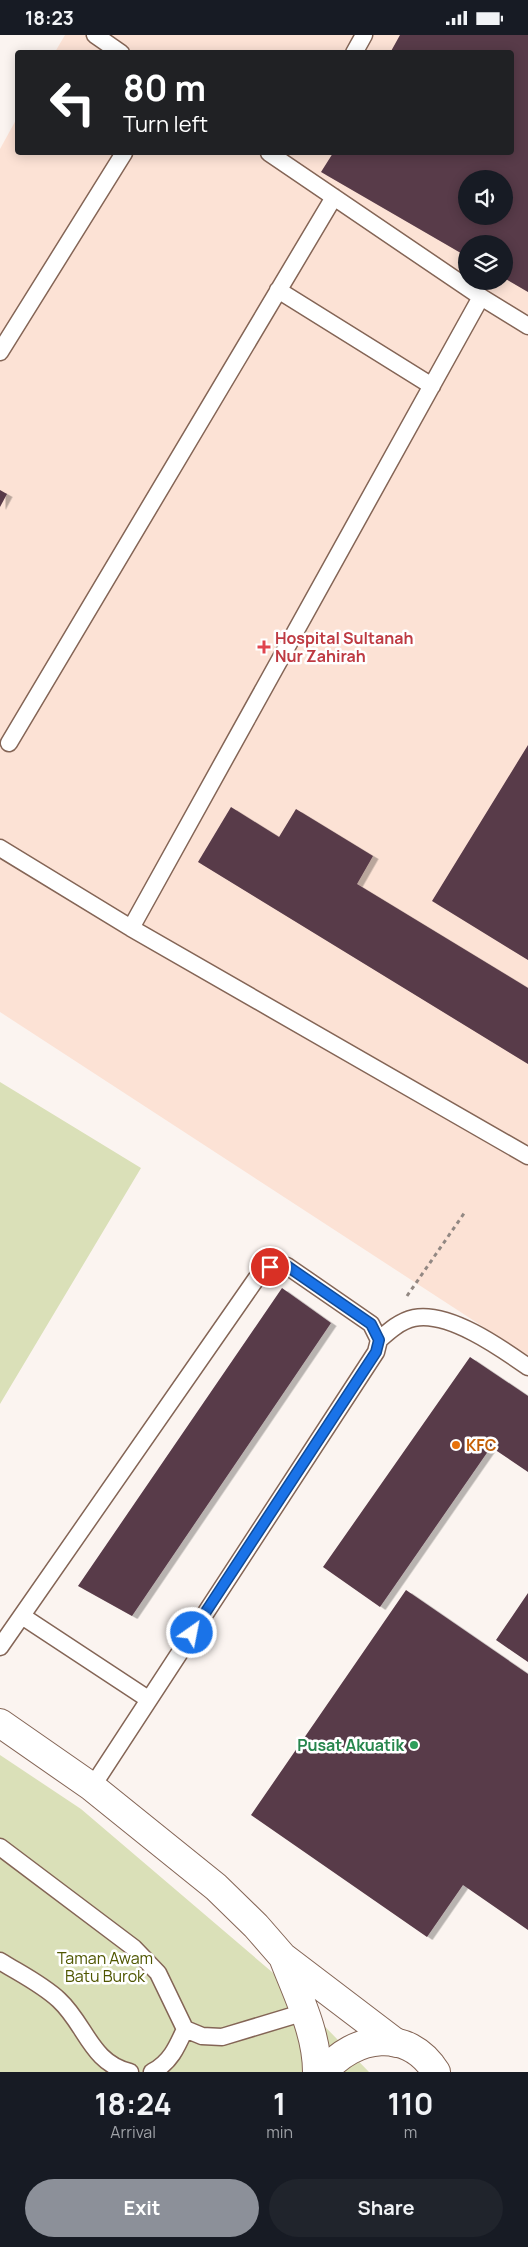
<!DOCTYPE html>
<html lang="en">
<head>
<meta charset="utf-8">
<style>
  :root { --surface:#171b24; --page:#20242c; --text:#f1f3f6; --muted:#9ea1a6; --accent:#8c9099 }
  body { margin:0; font-family:Manrope,sans-serif; background:var(--page); color:var(--text); height:100vh; display:flex; flex-direction:column; font-size:19px; white-space:nowrap }
  * { box-sizing:border-box; margin:0 }
  p { font-size:16px; color:var(--muted) }
  .icon { flex:none; width:28px; height:28px; fill:none; stroke:currentColor; stroke-width:2; stroke-linecap:round; stroke-linejoin:round }
  .map { position:relative; height:2037px; overflow:hidden }
  .panel { display:flex; flex-direction:column; background:var(--surface); flex:1 }
  .panel>* { flex:none }
  .banner { position:absolute; left:15px; top:15px; width:499px; height:105px; border-radius:5px; box-shadow:0 2px 12px #0003; background:#202124; color:#fff; overflow:hidden }
  .controls { position:absolute; left:458px; top:135px; display:grid; gap:10px }
  .controls a { display:grid; place-items:center; width:55px; height:55px; border-radius:50%; background:var(--surface); box-shadow:0 2px 12px #0003; font-size:25px }
  .pin { position:absolute; display:grid; place-items:center; width:42px; height:42px; color:#fff; margin:-21px; border:2px solid #fff; border-radius:50%; box-shadow:0 1px 5px #0007 }
  .me { position:absolute; width:55px; margin:-28px; rotate:33deg; stroke-linejoin:round; filter:drop-shadow(0 0 4px #0008) }
  .turn { display:flex; align-items:center; gap:18px; height:105px; padding:0 25px; font-size:22px }
  .turn .icon { width:65px; height:65px; stroke-width:2.5 }
  .turn b { display:block; font-size:35px; line-height:42px }
  .eta { display:flex; justify-content:space-evenly; align-items:center; height:85px; text-align:center }
  .eta b { font-size:30px; font-weight:700; line-height:35px }
  .cta { display:flex; gap:10px; margin-top:auto; padding:10px 25px }
  .cta a { flex:1; height:58px; border-radius:30px; background:var(--accent); color:#fff; font-size:20px; font-weight:700; line-height:58px; text-align:center }
  .cta a+a { background:var(--page); color:var(--text) }
  .status { display:flex; justify-content:space-between; align-items:center; height:35px; padding:0 25px; background:var(--surface); direction:ltr }
  .status svg { height:14px; fill:currentColor }
  .map>svg:first-child { display:block }
  .built { fill:#fce2d5; fill-rule:evenodd }
  .green { fill:#dae0b8 }
  .building { fill:#593b49; fill-rule:evenodd; filter:url(#shadow) }
  .lines { fill:none; stroke-linecap:round; stroke-linejoin:round }
  .service-casing { stroke:#846556; stroke-width:19 }
  .minor-casing { stroke:#846556; stroke-width:30 }
  .tertiary-casing { stroke:#846556; stroke-width:30 }
  .path { stroke:#928883; stroke-width:3; stroke-dasharray:4 4; stroke-linecap:butt }
  .service { stroke:#fff; stroke-width:16 }
  .minor { stroke:#fff; stroke-width:28 }
  .tertiary { stroke:#fff; stroke-width:28 }
  .route-casing { stroke:#114b97; stroke-width:12 }
  .route { stroke:#1a73e8; stroke-width:9 }
  .health-dot { fill:#e0444e; stroke:#fff; stroke-width:2 }
  .food-dot { fill:#e8710a; stroke:#fff; stroke-width:2 }
  .leisure-dot { fill:#2e9e5b; stroke:#fff; stroke-width:2 }
  .labels { text-anchor:middle; dominant-baseline:central; stroke-width:5; stroke-linejoin:round; paint-order:stroke }
  .health-label { font-size:16px; font-weight:bold; fill:#be3a42; stroke:#fff; text-anchor:start }
  .food-label { font-size:16px; font-weight:bold; fill:#c56008; stroke:#fff; text-anchor:start }
  .leisure-label { font-size:16px; font-weight:bold; fill:#27864d; stroke:#fff; text-anchor:end }
  .park-label { font-size:16px; fill:#4f5600; stroke:#fff }
</style>
</head>
<body>
<div class="status"><b>18:23</b><svg viewBox="0 0 49 12"><path d="M0 12V9h3v3zM5 12V6h3v6zM10 12V3h3v9zM15 12V0h3v12zM26 1h20v11H26zM47 4h2v5h-2z"/></svg></div>
<div class="map">
<svg width="528" height="2037" viewBox="0 0 528 2037">
  <defs>
    <filter id="shadow"><feDropShadow dx="5.5" dy="3" stdDeviation="0" flood-color="#0004"/></filter>
  </defs>
  <rect width="100%" height="100%" fill="#fbf4f0"/>
  <path class="built" d="M65,0H528V1321L0,977V114L17,83L18,118H511V18L55,17ZM466,144H504V181H466ZM466,209H504V246H466Z"/>
  <path class="green" d="M0,1047L141,1133L0,1369Z
    M0,1720L81,1774L272,1937L369,2037H0Z"/>
  <path class="building" d="M400,0H528V257L504,243V209H466V221L321,137L333,118H511V18H390ZM466,144H504V181H466Z
    M0,455L7,459L0,472Z
    M528,710V925L432,866Z
    M231,772L279,802L296,774L373,821L357,849L528,953V1029L198,827Z
    M282,1253L331,1288L132,1581L78,1551Z
    M470,1322L528,1361V1437L491,1412L380,1572L323,1532Z
    M406,1555L528,1639V1895L463,1850L427,1902L251,1780Z
    M528,1558V1627L496,1605Z"/>
  <g class="lines">
    <g class="service-casing">
      <path id="service" d="M95,0L121,18
        M354,18L364,0
        M269,118L481,262L528,291
        M278,255L432,351
        M0,317L124,118
        M9,708L334,162
        M0,813L131,893L528,1121
        M131,893L481,262
        M379,1305C389,1296 400,1286 414,1283C449,1276 501,1313 528,1332
        M22,1581L148,1664
        M0,1612L256,1244L270,1232L287,1231L371,1289L379,1305L376,1317L92,1752
        M0,1812L134,1913L158,1938L185,1994L202,2001L222,2002L305,1977
        M0,1926C19,1938 42,1949 59,1965C86,1990 91,2028 130,2037
        M152,2037C170,2028 177,2012 185,1994"/>
    </g>
    <g class="minor-casing">
      <path id="minor" d="M0,1688L92,1752L216,1852L256,1891L283,1922L396,2008
        M283,1922C297,1959 317,1997 317,2037"/>
    </g>
    <g class="tertiary-casing">
      <path id="tertiary" d="M324,2037C354,2000 408,1992 436,2037"/>
    </g>
    <path class="path" d="M407,1261L465,1177"/>
    <use href="#service" class="service"/>
    <use href="#minor" class="minor"/>
    <use href="#tertiary" class="tertiary"/>
  </g>
  <g class="lines">
    <g class="route-casing">
      <path id="route" d="M192,1598L376,1317L379,1305L371,1289L287,1231L270,1232"/>
    </g>
    <use href="#route" class="route"/>
  </g>
  <path class="health-dot" d="M261.5 604.5h5v5h5v5h-5v5h-5v-5h-5v-5h5z"/>
  <circle class="food-dot" cx="456" cy="1410" r="5"/>
  <circle class="leisure-dot" cx="414" cy="1710" r="5"/>
  <g class="labels">
    <g class="health-label">
      <text x="275" y="603">Hospital Sultanah<tspan x="275" dy="18">Nur Zahirah</tspan></text>
    </g>
    <g class="food-label">
      <text x="466" y="1410">KFC</text>
    </g>
    <g class="leisure-label">
      <text x="404" y="1710">Pusat Akuatik</text>
    </g>
    <g class="park-label">
      <text x="105" y="1923">Taman Awam<tspan x="105" dy="18">Batu Burok</tspan></text>
    </g>
  </g>
</svg>
<div class="controls">
<a><svg class="icon" aria-label="sound" viewBox="0 0 24 24"><path d="M4 9h4l5-4v14l-5-4H4zM17 9q2 3 0 6"/></svg></a>
<a><svg class="icon" aria-label="layers" viewBox="0 0 24 24"><path d="M12 4l9 5-9 5-9-5zM3 14l9 5 9-5"/></svg></a>
</div>
<div class="pin" style="left:270px;top:1232px;background:#d93025"><svg class="icon" aria-label="arrive" viewBox="0 0 24 24"><path d="M6 21V4h12l-3 4 3 4H6"/></svg></div>
<svg class="me" style="left:192px;top:1598px" viewBox="-20 -20 40 40"><circle r="17" fill="#1a73e8" stroke="#fff" stroke-width="3"/><path d="M0-11L8 9 0 5-8 9z" fill="#fff"/></svg>
<div class="banner">
<div class="turn"><svg class="icon" aria-label="left" viewBox="0 0 24 24"><path d="M17 20v-9H6M10 6l-5 5 5 5"/></svg><div><b>80 m</b>Turn left</div></div>
</div>
</div>
<section class="panel">
<div class="eta">
<div><b>18:24</b><p>Arrival</p></div>
<div><b>1</b><p>min</p></div>
<div><b>110</b><p>m</p></div>
</div>
<div class="cta"><a>Exit</a><a>Share</a></div>
</section>
</body>
</html>
